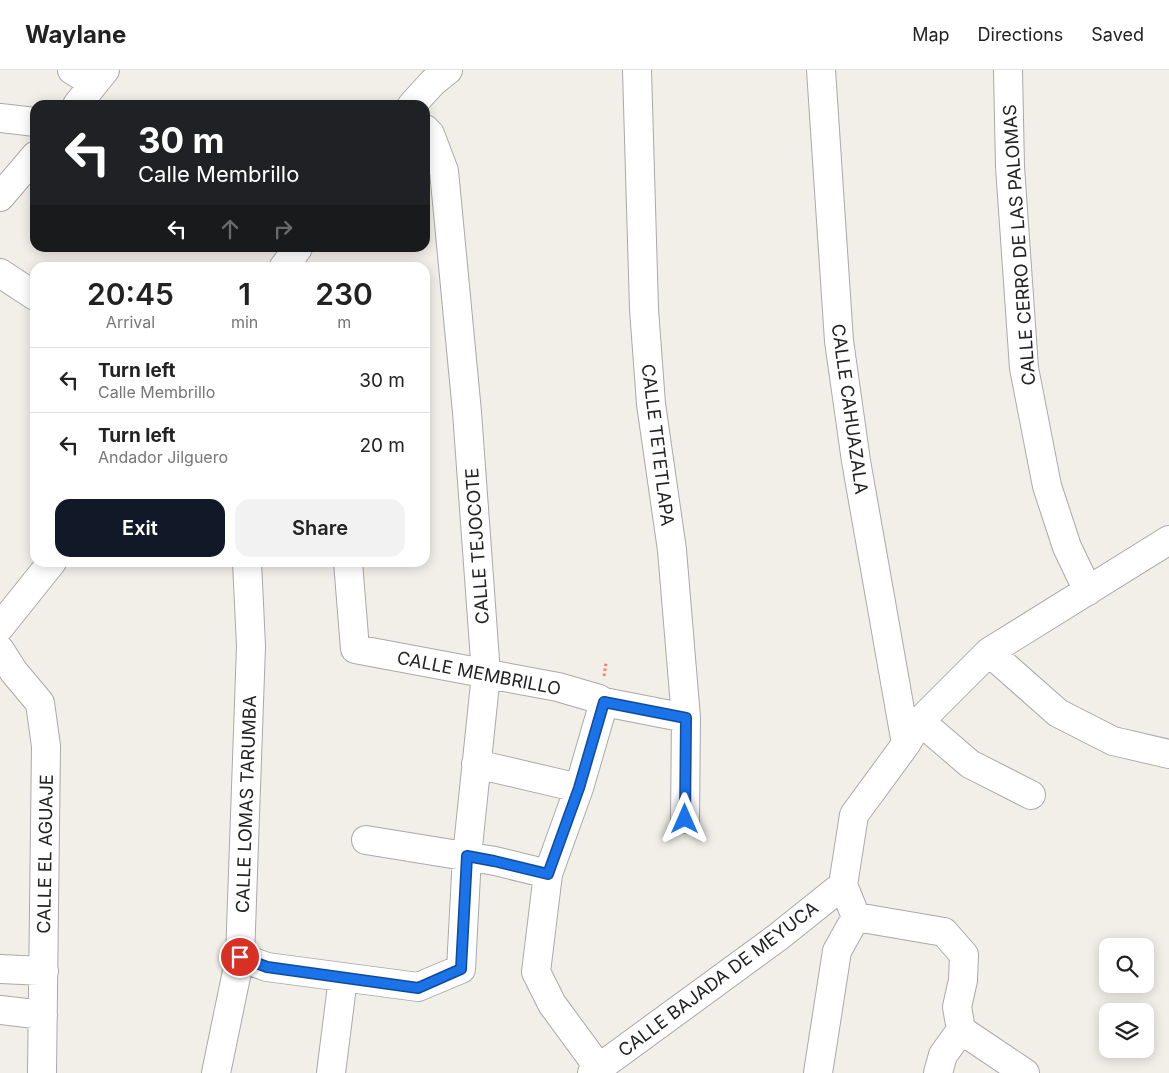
<!DOCTYPE html>
<html lang="en">
<head>
<meta charset="utf-8">
<style>
  :root { --surface:#fff; --page:#f2f2f2; --text:#222; --muted:#767676; --line:#e0e0e0; --accent:#111827 }
  body { margin:0; font-family:Inter,sans-serif; background:var(--page); color:var(--text); height:100vh; display:flex; flex-direction:column; font-size:19px; white-space:nowrap }
  * { box-sizing:border-box; margin:0 }
  p { font-size:16px; color:var(--muted) }
  .icon { flex:none; width:28px; height:28px; fill:none; stroke:currentColor; stroke-width:2; stroke-linecap:round; stroke-linejoin:round }
  .map { position:relative; flex:1; overflow:hidden }
  .panel { position:absolute; left:30px; top:192px; width:400px; height:305px; display:flex; flex-direction:column; background:var(--surface); border-radius:15px; box-shadow:0 2px 12px #0003 }
  .panel>* { flex:none }
  .hud { position:absolute; left:30px; top:30px; width:400px; height:152px; border-radius:15px; box-shadow:0 2px 12px #0003; background:#202124; color:#fff; overflow:hidden }
  .tools { position:absolute; left:1099px; top:868px; display:grid; gap:10px }
  .tools a { display:grid; place-items:center; width:55px; height:55px; border-radius:10px; background:var(--surface); box-shadow:0 2px 12px #0003; font-size:25px }
  .pin { position:absolute; display:grid; place-items:center; width:42px; height:42px; color:#fff; margin:-21px; border:2px solid #fff; border-radius:50%; box-shadow:0 1px 5px #0007 }
  .me { position:absolute; width:55px; margin:-28px; rotate:0deg; stroke-linejoin:round; filter:drop-shadow(0 0 4px #0008) }
  .turn { display:flex; align-items:center; gap:18px; height:105px; padding:0 25px; font-size:22px }
  .turn .icon { width:65px; height:65px; stroke-width:2.5 }
  .turn b { display:block; font-size:35px; line-height:42px }
  .lanes { display:flex; align-items:center; height:48px; padding:0 25px; background:#0003; justify-content:center; gap:25px; direction:ltr }
  .lanes .off { opacity:.35 }
  .eta { display:flex; justify-content:space-evenly; align-items:center; height:85px; text-align:center }
  .eta b { font-size:30px; font-weight:600; line-height:35px }
  .primary-button { display:flex; gap:10px; margin-top:auto; padding:10px 25px }
  .primary-button a { flex:1; height:58px; border-radius:15px; background:var(--accent); color:#fff; font-size:20px; font-weight:600; line-height:58px; text-align:center }
  .primary-button a+a { background:var(--page); color:var(--text) }
  ul { padding:0; list-style:none }
  li { display:flex; align-items:center; gap:15px; height:65px; padding:0 25px; border-top:1px solid var(--line) }
  li div { flex:1 }
  li b { display:block; font-size:19px }
  li em { font-style:normal }
  header { display:flex; align-items:center; gap:30px; box-sizing:border-box; height:70px; padding:0 25px; background:var(--surface); border-bottom:1px solid var(--line) }
  header strong { font-size:24px }
  nav { display:flex; gap:28px; margin-inline-start:auto; font-size:18px }
  .map>svg:first-child { display:block }
  .lines { fill:none; stroke-linecap:round; stroke-linejoin:round }
  .minor-casing { stroke:#a9a9a9; stroke-width:30 }
  .path { stroke:#fa8072; stroke-width:3; stroke-dasharray:2.5 2.5; stroke-linecap:butt }
  .minor { stroke:#fff; stroke-width:28 }
  .route-casing { stroke:#114b97; stroke-width:12 }
  .route { stroke:#1a73e8; stroke-width:9 }
  .labels { text-anchor:middle; dominant-baseline:central; stroke-width:4.5; stroke-linejoin:round; paint-order:stroke }
  .street-label { font-size:18px; fill:#222; stroke:#fff }
</style>
</head>
<body>
<header>
<strong>Waylane</strong>
<nav><a>Map</a><a>Directions</a><a>Saved</a></nav>
</header>
<div class="map">
<svg width="1169" height="1003" viewBox="0 0 1169 1003">
  <rect width="100%" height="100%" fill="#f2efe9"/>
  <g class="lines">
    <g class="minor-casing">
      <path id="minor" d="M72,0L93,13
        M637,0L644,239L651,334L672,480L686,648L685,749
        M821,0L839,271L856,391L906,674
        M1008,0L1010,97L1024,298L1047,416L1067,477L1088,521
        M77,35L105,0
        M412,35L433,12L448,0
        M0,48L35,52
        M0,127L35,86
        M283,198L298,178
        M0,203L35,226
        M348,492L355,579L558,617L599,629L604,632L686,648
        M0,557L52,492
        M0,580L14,602L40,633L46,676L42,1003
        M989,582L1058,643L1113,671L1169,684
        M920,651L970,694L1031,725
        M476,694L579,718
        M366,770L495,791L548,804
        M856,847L944,862L964,885L963,910L957,937L961,960L943,985L938,1003
        M240,887L267,897L418,917L461,899L467,786L486,604L467,342L444,101L430,64L425,59
        M0,899L44,901
        M0,940L43,945
        M961,960L1025,1003
        M599,998L552,934L536,902L548,804L579,718L604,632
        M216,1003L240,887L251,576L247,492
        M331,1003L343,908
        M592,1003L778,867L843,815
        M818,1003L837,881L856,847L843,815L854,745L906,674L920,651L989,582L1169,470"/>
    </g>
    <path class="path" d="M604,606L606,593"/>
    <use href="#minor" class="minor"/>
  </g>
  <g class="lines">
    <g class="route-casing">
      <path id="route" d="M240,887L267,897L418,918L461,899L467,786L494,791L548,804L579,718L604,632L686,648L685,749"/>
    </g>
    <use href="#route" class="route"/>
  </g>
  <g class="labels">
    <g class="street-label">
      <text transform="translate(1019 175) rotate(-94)">CALLE CERRO DE LAS PALOMAS</text>
      <text transform="translate(850 339) rotate(82)">CALLE CAHUAZALA</text>
      <text transform="translate(658 375) rotate(83)">CALLE TETETLAPA</text>
      <text transform="translate(477 476) rotate(-94)">CALLE TEJOCOTE</text>
      <text transform="translate(479 603) rotate(11)">CALLE MEMBRILLO</text>
      <text transform="translate(246 734) rotate(-88)">CALLE LOMAS TARUMBA</text>
      <text transform="translate(45 784) rotate(-89)">CALLE EL AGUAJE</text>
      <text transform="translate(718 909) rotate(-37)">CALLE BAJADA DE MEYUCA</text>
    </g>
  </g>
</svg>
<div class="tools">
<a><svg class="icon" aria-label="search" viewBox="0 0 24 24"><circle cx="10" cy="10" r="6"/><path d="M15 15l6 6"/></svg></a>
<a><svg class="icon" aria-label="layers" viewBox="0 0 24 24"><path d="M12 4l9 5-9 5-9-5zM3 14l9 5 9-5"/></svg></a>
</div>
<div class="pin" style="left:240px;top:887px;background:#d93025"><svg class="icon" aria-label="arrive" viewBox="0 0 24 24"><path d="M6 21V4h12l-3 4 3 4H6"/></svg></div>
<svg class="me" style="left:685px;top:749px" viewBox="-20 -20 40 40"><path d="M0-17L14 15 0 8-14 15z" fill="#1a73e8" stroke="#fff" stroke-width="4"/></svg>
<div class="hud">
<div class="turn"><svg class="icon" aria-label="left" viewBox="0 0 24 24"><path d="M17 20v-9H6M10 6l-5 5 5 5"/></svg><div><b>30 m</b>Calle Membrillo</div></div>
<div class="lanes"><svg class="icon" aria-label="left" viewBox="0 0 24 24"><path d="M17 20v-9H6M10 6l-5 5 5 5"/></svg><svg class="icon off" aria-label="ahead" viewBox="0 0 24 24"><path d="M12 20V5M6 11l6-6 6 6"/></svg><svg class="icon off" aria-label="right" viewBox="0 0 24 24"><path d="M7 20v-9h11M14 6l5 5-5 5"/></svg></div>
</div>
<section class="panel">
<div class="eta">
<div><b>20:45</b><p>Arrival</p></div>
<div><b>1</b><p>min</p></div>
<div><b>230</b><p>m</p></div>
</div>
<ul>
<li><svg class="icon" aria-label="left" viewBox="0 0 24 24"><path d="M17 20v-9H6M10 6l-5 5 5 5"/></svg><div><b>Turn left</b><p>Calle Membrillo</p></div><em>30 m</em></li>
<li><svg class="icon" aria-label="left" viewBox="0 0 24 24"><path d="M17 20v-9H6M10 6l-5 5 5 5"/></svg><div><b>Turn left</b><p>Andador Jilguero</p></div><em>20 m</em></li>
</ul>
<div class="primary-button"><a>Exit</a><a>Share</a></div>
</section>
</div>
</body>
</html>
